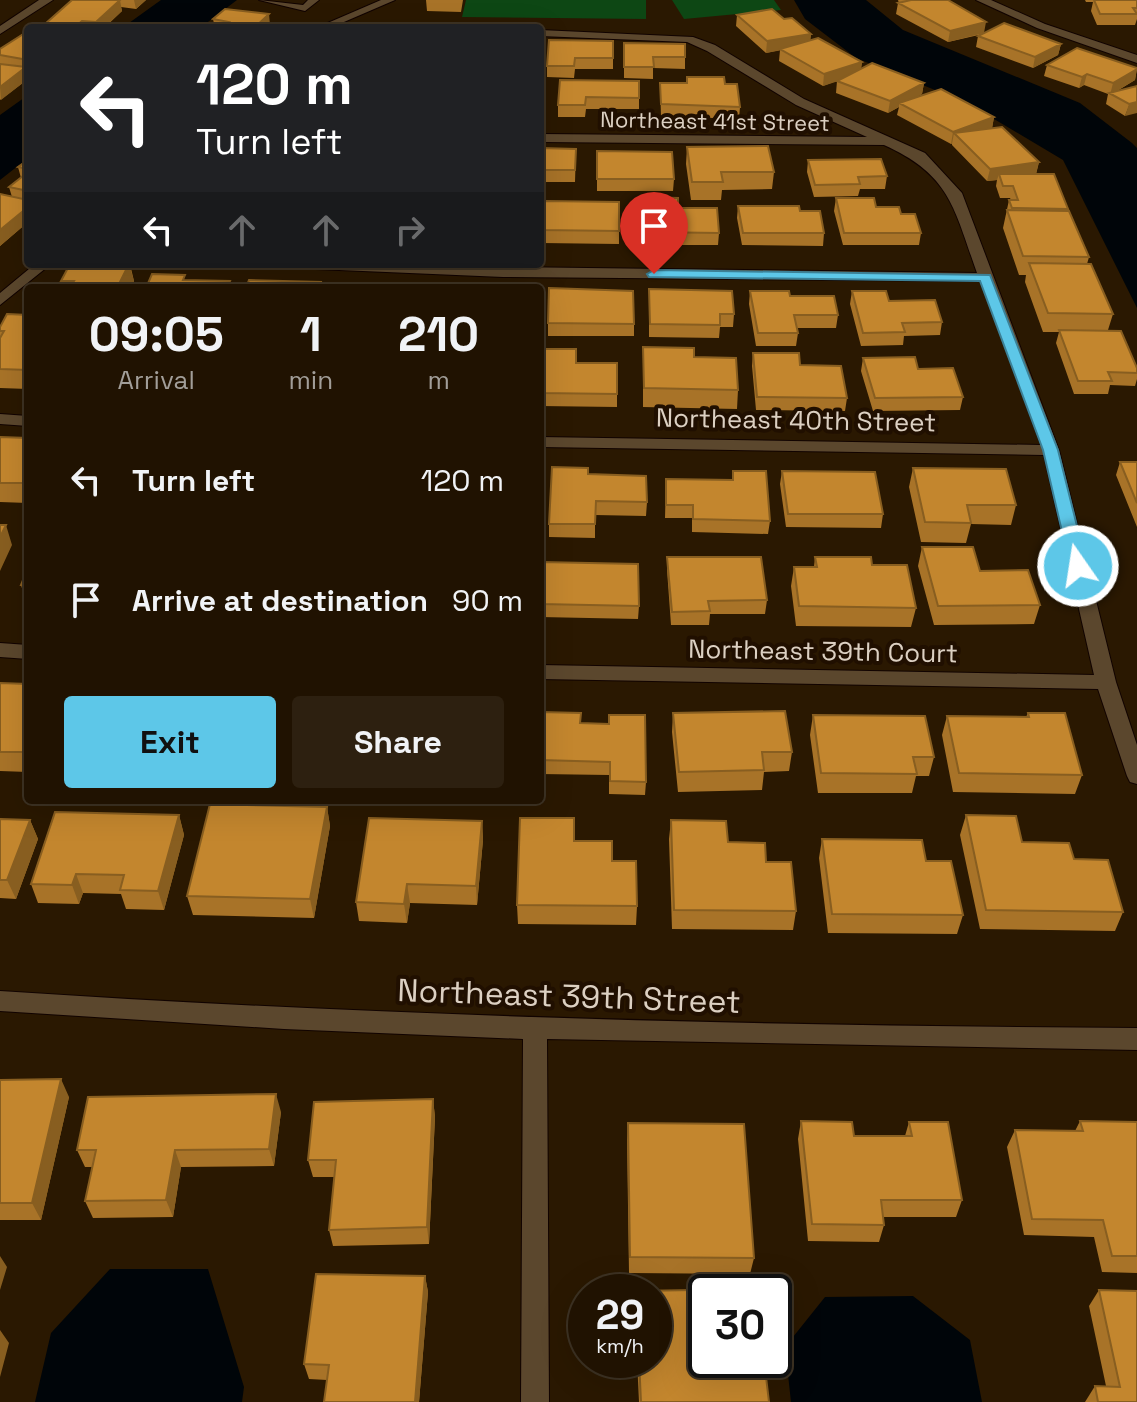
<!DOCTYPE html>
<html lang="en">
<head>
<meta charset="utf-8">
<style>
  :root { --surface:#201201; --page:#2d2010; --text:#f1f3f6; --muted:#a29e99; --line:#3d3223; --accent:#5dc7e8 }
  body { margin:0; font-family:"Space Grotesk",sans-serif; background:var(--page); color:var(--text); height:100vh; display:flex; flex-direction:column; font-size:30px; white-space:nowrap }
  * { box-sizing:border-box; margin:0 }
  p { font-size:26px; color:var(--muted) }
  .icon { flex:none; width:44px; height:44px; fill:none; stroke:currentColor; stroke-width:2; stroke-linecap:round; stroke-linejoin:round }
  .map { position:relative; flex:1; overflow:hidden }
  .side { position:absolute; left:24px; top:284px; width:520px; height:520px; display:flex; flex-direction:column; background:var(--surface); border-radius:8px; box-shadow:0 8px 32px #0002,0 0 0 2px var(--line) }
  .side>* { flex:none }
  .guide { position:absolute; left:24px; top:24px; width:520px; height:244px; border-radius:8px; box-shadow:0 8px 32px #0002,0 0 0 2px var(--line); background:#202124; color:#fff; overflow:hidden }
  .speed { position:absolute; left:568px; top:1274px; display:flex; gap:16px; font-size:40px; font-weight:700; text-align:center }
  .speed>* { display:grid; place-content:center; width:104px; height:104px; border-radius:50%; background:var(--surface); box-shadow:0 8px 32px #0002,0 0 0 2px var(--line); line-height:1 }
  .speed small { font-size:20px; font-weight:400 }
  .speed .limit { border:4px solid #111; border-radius:12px; background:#fff; color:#111 }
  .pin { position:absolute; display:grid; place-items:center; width:68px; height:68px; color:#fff; margin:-82px -34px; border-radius:50% 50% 50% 0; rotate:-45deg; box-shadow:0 0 8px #0007 }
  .pin .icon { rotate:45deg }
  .me { position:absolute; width:88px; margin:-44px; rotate:347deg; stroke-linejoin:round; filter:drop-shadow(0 0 6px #0008) }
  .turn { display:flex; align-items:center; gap:28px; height:168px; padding:0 40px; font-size:36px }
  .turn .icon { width:104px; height:104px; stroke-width:2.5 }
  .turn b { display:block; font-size:56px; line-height:68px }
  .lanes { display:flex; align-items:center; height:76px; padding:0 40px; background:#0003; justify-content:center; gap:40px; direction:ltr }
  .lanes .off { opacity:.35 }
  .eta { display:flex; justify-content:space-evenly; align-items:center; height:136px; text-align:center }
  .eta b { font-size:48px; font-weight:600; line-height:56px }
  .button { display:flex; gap:16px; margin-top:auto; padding:16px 40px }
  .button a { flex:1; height:92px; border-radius:8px; background:var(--accent); color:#111; font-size:32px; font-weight:600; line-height:92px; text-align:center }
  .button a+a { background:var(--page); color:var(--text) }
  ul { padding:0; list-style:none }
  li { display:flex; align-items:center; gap:24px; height:120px; padding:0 40px }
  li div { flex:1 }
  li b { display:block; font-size:30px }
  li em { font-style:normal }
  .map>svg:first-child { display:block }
  .green { fill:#0d4714 }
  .water { fill:#000509 }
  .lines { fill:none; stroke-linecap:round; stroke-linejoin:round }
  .service-casing { stroke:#110300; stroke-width:2 }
  .minor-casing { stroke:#110300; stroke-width:2 }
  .service { fill:#5b472d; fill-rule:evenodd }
  .minor { fill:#5b472d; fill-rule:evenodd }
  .wall { fill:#a87328 }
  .shaded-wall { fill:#885e20 }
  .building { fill:#c3862e; stroke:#885e20; stroke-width:2 }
  .route { fill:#5dc7e8; stroke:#3c8197; stroke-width:2 }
  .labels { text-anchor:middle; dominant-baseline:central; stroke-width:8; stroke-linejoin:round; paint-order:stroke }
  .far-street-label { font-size:22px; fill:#dcd0c2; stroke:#200f00 }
  .street-label { font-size:26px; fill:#dcd0c2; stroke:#200f00 }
  .near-street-label { font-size:32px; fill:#dcd0c2; stroke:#200f00 }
</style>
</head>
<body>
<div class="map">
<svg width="1137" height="1402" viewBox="0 0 1137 1402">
  <rect width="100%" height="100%" fill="#2a1801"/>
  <path class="green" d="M466,0H646V19L462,17Z
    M672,0H774L781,10L684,19Z"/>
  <path class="water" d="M161,0H237L200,28H122Z
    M794,0H866L903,30L1080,103L1132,143L1137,148V308L1063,160L967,103L856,58L805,19Z
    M28,95V158L0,180V115Z
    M110,1269H208L244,1387L242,1402H35L51,1333Z
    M913,1296L970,1340L982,1402H791L785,1347L825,1297Z"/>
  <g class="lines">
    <g class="service-casing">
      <path id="service" d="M259,0L303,5L308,0H319L305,11Z
        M381,0H395L330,28H316Z"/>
    </g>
    <g class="minor-casing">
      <path id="minor" d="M39,0H53L0,34V26Z
        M976,0H991L1045,24L1137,55V63L1037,28Z
        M321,25L332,26L334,28H315Z
        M540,30L693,37L715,45L804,99L925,153L962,193L1059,450L1116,682L1137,745V784L1130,782L1127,776L1098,689L540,679V665L1094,675L1044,455L540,447V437L1041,445L981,281L503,277L269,267L267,264L977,273C954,209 951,175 884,145L540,142V134L867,137L796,105L707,51L687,42L540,36Z
        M35,264H51L0,305V293Z
        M0,414L28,416V426L0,424Z
        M0,643L28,645V659L0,657Z
        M0,991C379,1016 757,1026 1137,1028V1050L547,1039L549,1402H521L523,1039L284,1029L0,1011Z"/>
    </g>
    <use href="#service" class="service"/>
    <use href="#minor" class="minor"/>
  </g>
  <path class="wall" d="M72,0H146L136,9L121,7L122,11L104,28H46L45,24Z
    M426,0H463L461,12L427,11Z
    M898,0H948L984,33L1061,44L1058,55L1033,68L976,47L978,36L983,34L948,42L896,14L898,3H899Z
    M1085,0H1137V19L1135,25H1097L1091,11L1093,2H1086Z
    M737,15L784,19L811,34L810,40L862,62L861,69L924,83L922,94L916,97L994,117L992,128L1039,162L1036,174L1068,209L1067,211L1089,257L1087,264L1113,314L1108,330L1137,368V379L1135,386L1110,385L1108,394H1074L1056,343L1059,332H1043L1025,282L1026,275H1019L1003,228L1009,200H1011L1010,198H1000L996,186L997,180L987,181L952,145V144H951L897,115L899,107L888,113L836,93L837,81L839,80L823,86L779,61L780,50L766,53L736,26Z
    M213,19L270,25L268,28H215Z
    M28,31V71H27L28,79L0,100V49Z
    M613,41V69H575L574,78L547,77V66Z
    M624,43L685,57V69L653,68V79L624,78Z
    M1047,65L1137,68L1135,80L1117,91L1137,86L1125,116L1106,104L1108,94L1084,85L1079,88L1044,76Z
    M687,77L725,84L740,107L739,119L661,116L660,83H686Z
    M639,81V109H586L585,117H558V105Z
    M540,83L545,94L543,114H540Z
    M687,147L774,172L772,189L722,190L721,200H691L686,164Z
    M540,148L576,149L575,182H540Z
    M597,151L674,179L673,191H597Z
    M28,160V222L0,246V194L12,197L9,187L21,178L18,167Z
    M808,160L887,176L885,189H860L858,196L814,197L807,172Z
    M645,197L678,208L719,233L718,245H646Z
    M836,198L901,214L921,233L919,245H843L834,211Z
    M619,202V244L541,243V230Z
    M738,206L800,211L824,233L823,246L742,245L737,218Z
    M70,264H130L134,281L131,288H63L61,281Z
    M649,289L734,314L733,327H720L719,338L649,337Z
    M750,291L790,296L838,315L836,328H796L798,333L796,346H756L749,304Z
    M852,291L889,301L942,322L940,335L904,336L903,345L861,346L850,304Z
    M28,315V389L0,388V327Z
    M548,323L634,324V336H548Z
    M643,347L694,357L738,390L737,409L643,407Z
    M540,349L576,363H617V407L540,406Z
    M753,353L800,365L847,398L845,411L756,410L752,366Z
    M863,358L918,369L963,397L960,410L873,411L861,371Z
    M0,437L28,438V503L0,502Z
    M1120,462H1137V527L1116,475Z
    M913,468L1016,505L1011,525L971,524L966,543L921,542L909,487Z
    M733,471L770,521L768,534L692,532V518H665L666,479L732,480Z
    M782,471L883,514L881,528L786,527L780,484Z
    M588,474L647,502L646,516L595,515V538L549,537V524Z
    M922,547L980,571L1040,605L1034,624L934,625L918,566Z
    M667,557L767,600L765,614H710L709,625H671L667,570Z
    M815,557L872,565L916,608L911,627L796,626L791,586L794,567H814Z
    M540,562L639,606L638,619L540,617Z
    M28,568V599L25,598L21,585Z
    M0,683L28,684V772L0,771Z
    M540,712L581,723L646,782L645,795L609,794V775L540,774Z
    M673,713L792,752L789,771L764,772L762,790L678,792L672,732Z
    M1028,713L1082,775L1075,794L953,792L942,735L947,716L1026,717Z
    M813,715L934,757L929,776H916L912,793H818L810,735Z
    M327,807L330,826L314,918L193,915L187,896Z
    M179,815L184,835L164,910L126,909L121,894L83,893L79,904L38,903L31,884Z
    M966,815L1022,842L1074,859L1123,912L1115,931L980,929L960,835Z
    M0,819L30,820L38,839L16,899L0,898Z
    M671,820L728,842L766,862L796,911L793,930L672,929L669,839Z
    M482,821L483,840L477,905L410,903L407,923L359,921L356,902Z
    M822,839L926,861L963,915L957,934L828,933L819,858Z
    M574,841L612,861L637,906L636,925L518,924L517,905Z
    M0,1080L69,1097L41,1220H0Z
    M433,1099L435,1117L429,1244L333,1246L329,1230L334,1177H313L308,1160Z
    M281,1112L274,1166L181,1167L173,1217L93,1218L85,1201L92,1167H85L77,1150Z
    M801,1121L854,1136H905L909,1122L962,1200L956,1217H883L884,1225L879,1242L808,1241L798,1139Z
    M1080,1121L1137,1122V1273L1102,1272L1094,1237L1024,1235L1007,1147L1015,1130L1075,1131Z
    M628,1123L754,1258L750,1274L629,1273L627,1140Z
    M425,1276L428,1292L419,1402H324L327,1380L309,1379L304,1364Z
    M1099,1290L1137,1402H1085L1095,1386H1106L1089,1306Z
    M637,1360H654L769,1402H639Z"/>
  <path class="shaded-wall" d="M120,0L122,11L104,28H97L96,22Z
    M134,0H146L136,9Z
    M269,14L270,25L268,28H254Z
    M82,21L83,28H75V27Z
    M986,22L984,33L948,42L950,31Z
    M811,34L810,45L766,53L767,41Z
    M1061,44L1058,55L1033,68L1035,57Z
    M862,62L860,74L823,86L824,74Z
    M26,67L28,79L1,100L0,87Z
    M1137,69L1135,80L1110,95L1113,83Z
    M1087,74L1084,85L1079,88L1082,77Z
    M924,83L922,94L903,105L899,103V107L888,113L890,101Z
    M1137,102V113L1125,116L1129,104Z
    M994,117L992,129L954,133L952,144H951L953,132Z
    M1039,162L1036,174H999L997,180L987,181L990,169Z
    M28,207V222L0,246V230Z
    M129,264L134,281L131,288H117Z
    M6,525L12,545L0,571V537Z
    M327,807L330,826L314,918L310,899Z
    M179,815L184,835L164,910L158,891Z
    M30,820L38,839L16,899L7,880Z
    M482,821L483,840L477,905L476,886Z
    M76,874L83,893L79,904L72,885Z
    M407,884L410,903L407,923L404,904Z
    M61,1079L69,1097L41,1220L32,1203Z
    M276,1094L281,1112L274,1166L269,1149Z
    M433,1099L435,1117L429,1244L427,1227Z
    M175,1150L181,1167L173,1217L166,1200Z
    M0,1256L7,1267L0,1290Z
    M425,1276L428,1292L419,1402H415Z
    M0,1330L9,1343L0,1377Z"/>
  <path class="building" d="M72,0H120L96,22L82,21L75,27L45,24Z
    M911,0H948L986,22L950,31L898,3Z
    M1094,0H1137V8H1133L1137,14H1100Z
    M225,9L269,14L254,28H222L229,22L213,19Z
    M772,9L784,19L792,18L811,34L767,41L737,15Z
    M1004,23L1061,44L1035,57L978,36Z
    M28,31V60L0,55V49Z
    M818,38L862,62L824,74L780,49Z
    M549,40L613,41V58H575L574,66H547Z
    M624,43L685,44V57H653L654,67H624Z
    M1077,48L1137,68V69L1113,83L1087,74L1082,77L1047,65Z
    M872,63L924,83L890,101L837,81Z
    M0,64L26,67L0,87Z
    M687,77H724L725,84H737L740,107L661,104L660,83H687Z
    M560,80L639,81V98L586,97L585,105H558Z
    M540,83H544L543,103L540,102Z
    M1137,86V102L1129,104L1109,93Z
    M941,89L994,117L953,132L899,103Z
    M1002,127L1039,162L990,169L954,133Z
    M768,146L774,172H721L723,182H692L687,147Z
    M540,148L576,149L575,170H540Z
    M597,151L672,152L674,179H597Z
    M881,159L887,176L858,177L860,184L815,185L808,160Z
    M28,160V169L18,167Z
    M28,172V191L9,187Z
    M999,174H1054L1068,209L1012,208L1009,200H1018L1013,186H1003Z
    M0,194L28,200V207L0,230Z
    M645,197L678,198V208H717L719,233L646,232Z
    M836,198H874L876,207H899L901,214H915L921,233H844Z
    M543,201L619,202V231L541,230Z
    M738,206H799L800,211H820L824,233H743Z
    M1007,210L1069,211L1089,257L1023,256Z
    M1029,263L1091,264L1113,314L1048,313Z
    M70,264H129L117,288H70L74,281H61Z
    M152,274L185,275L183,280L230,281L227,288H146Z
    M249,280L321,282L320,288H246Z
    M342,283L432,285L431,288H340Z
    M446,284L491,285V288H445Z
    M549,288L633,291L634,324L548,323Z
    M649,289L732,291L734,314H720V325L650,324Z
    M750,291H789L790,296H834L838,315H794L798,333H758Z
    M852,291H886L889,301L935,300L942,322L902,323L905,332L863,333Z
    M7,314L28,315V370L0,369V338L4,331H0V327Z
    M1059,330L1121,331L1137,368V373L1108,372L1112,381H1078Z
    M643,347L694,348V357L736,358L738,390L644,388Z
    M540,349H576V363H617V394L540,393Z
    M753,353H799L800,365L841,366L847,398L757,397Z
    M915,357L918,369L953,368L963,397L875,398L863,358Z
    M0,437L28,438V483H0Z
    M1120,462H1137V503Z
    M552,467L588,468V474L646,476L647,502L596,501L595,524H549Z
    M913,468L1006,469L1016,505H967L971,523L925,522Z
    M733,471H766L770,521L693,519V505H666V479L733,480Z
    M782,471L875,472L883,514H788Z
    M0,525H6L0,537Z
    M922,547H973L980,571L1028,570L1040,605L938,606Z
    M667,557H761L767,600L708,601L710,611L672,612Z
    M815,557H871L872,565H907L916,608L799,606L794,567H817Z
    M540,562L638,564L639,606L540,604Z
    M28,568V585H21Z
    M0,683L28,684V752H0Z
    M785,711L792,752H762L764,770L679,772L673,713Z
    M540,712L581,713L580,723L609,724V715H645L646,782L610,781V762L540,760Z
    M1028,713H1065L1082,775L959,773L947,716L1029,717Z
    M813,715L925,716L934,757H913L917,774L821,773Z
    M210,804L327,807L310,899L187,896Z
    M55,812L179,815L158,891L120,890L124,875L76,874L72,885L31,884Z
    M966,815L1016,816L1022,842L1069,843L1074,859L1108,860L1123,912L986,910Z
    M369,818L482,821L476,886L407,884L404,904L356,902Z
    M520,818H574V841H612V861H636L637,906L517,905Z
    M0,819L30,820L7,880H0Z
    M671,820L726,821L728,842L765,843L766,862H791L796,911L674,910Z
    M822,839L922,840L926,861H951L963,915L832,914Z
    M61,1079L32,1203H0V1080Z
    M276,1094L269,1149L175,1150L166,1200L85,1201L96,1150H77L88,1097Z
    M433,1099L427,1227L329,1230L336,1160H308L314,1102Z
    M801,1121L852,1122L854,1136H912L909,1122H948L962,1200H881L884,1225L812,1224Z
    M1080,1121L1137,1122V1256H1112L1103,1220L1032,1219L1015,1130L1083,1131Z
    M628,1123L744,1124L754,1258L630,1257Z
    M316,1274L425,1276L415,1402H324L329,1365L304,1364Z
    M756,1289L757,1292H706V1360H764L769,1402H641L639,1360H654V1292L635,1291Z
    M1099,1290L1137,1291V1402H1098L1095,1386L1120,1387Z"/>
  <path class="route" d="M654,270L990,275L1058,450L1087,566L1084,569H1072L1070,566L1043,450L980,281L649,277L647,274Z"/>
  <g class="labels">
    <g class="far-street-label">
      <text transform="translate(715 121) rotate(1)">Northeast 41st Street</text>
    </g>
    <g class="street-label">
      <text transform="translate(796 420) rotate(1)">Northeast 40th Street</text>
      <text transform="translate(823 651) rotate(1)">Northeast 39th Court</text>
    </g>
    <g class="near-street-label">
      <text transform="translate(569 996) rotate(2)">Northeast 39th Street</text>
    </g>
  </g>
</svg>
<div class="speed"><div>29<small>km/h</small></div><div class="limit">30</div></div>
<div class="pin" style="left:654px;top:274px;background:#d93025"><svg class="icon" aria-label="arrive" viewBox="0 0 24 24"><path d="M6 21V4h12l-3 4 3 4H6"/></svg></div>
<svg class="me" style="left:1078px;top:566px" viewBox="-20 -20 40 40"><circle r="17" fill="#5dc7e8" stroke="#fff" stroke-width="3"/><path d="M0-11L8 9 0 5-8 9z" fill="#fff"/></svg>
<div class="guide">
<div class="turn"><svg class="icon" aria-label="left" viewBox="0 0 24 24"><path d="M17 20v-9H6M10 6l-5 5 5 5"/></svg><div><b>120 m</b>Turn left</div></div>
<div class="lanes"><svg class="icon" aria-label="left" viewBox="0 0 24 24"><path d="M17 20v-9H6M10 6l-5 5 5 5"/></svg><svg class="icon off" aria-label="ahead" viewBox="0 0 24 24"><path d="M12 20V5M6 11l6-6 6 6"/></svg><svg class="icon off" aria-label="ahead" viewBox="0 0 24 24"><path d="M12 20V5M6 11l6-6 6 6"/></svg><svg class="icon off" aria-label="right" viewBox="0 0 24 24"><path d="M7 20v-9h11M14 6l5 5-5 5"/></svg></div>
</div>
<section class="side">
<div class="eta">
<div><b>09:05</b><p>Arrival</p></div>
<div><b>1</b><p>min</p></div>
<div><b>210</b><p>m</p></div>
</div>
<ul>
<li><svg class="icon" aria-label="left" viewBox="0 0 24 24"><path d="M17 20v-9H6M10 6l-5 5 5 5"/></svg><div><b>Turn left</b></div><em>120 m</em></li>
<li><svg class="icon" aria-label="arrive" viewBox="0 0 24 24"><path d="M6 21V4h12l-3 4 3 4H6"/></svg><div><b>Arrive at destination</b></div><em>90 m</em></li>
</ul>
<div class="button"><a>Exit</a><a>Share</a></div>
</section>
</div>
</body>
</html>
